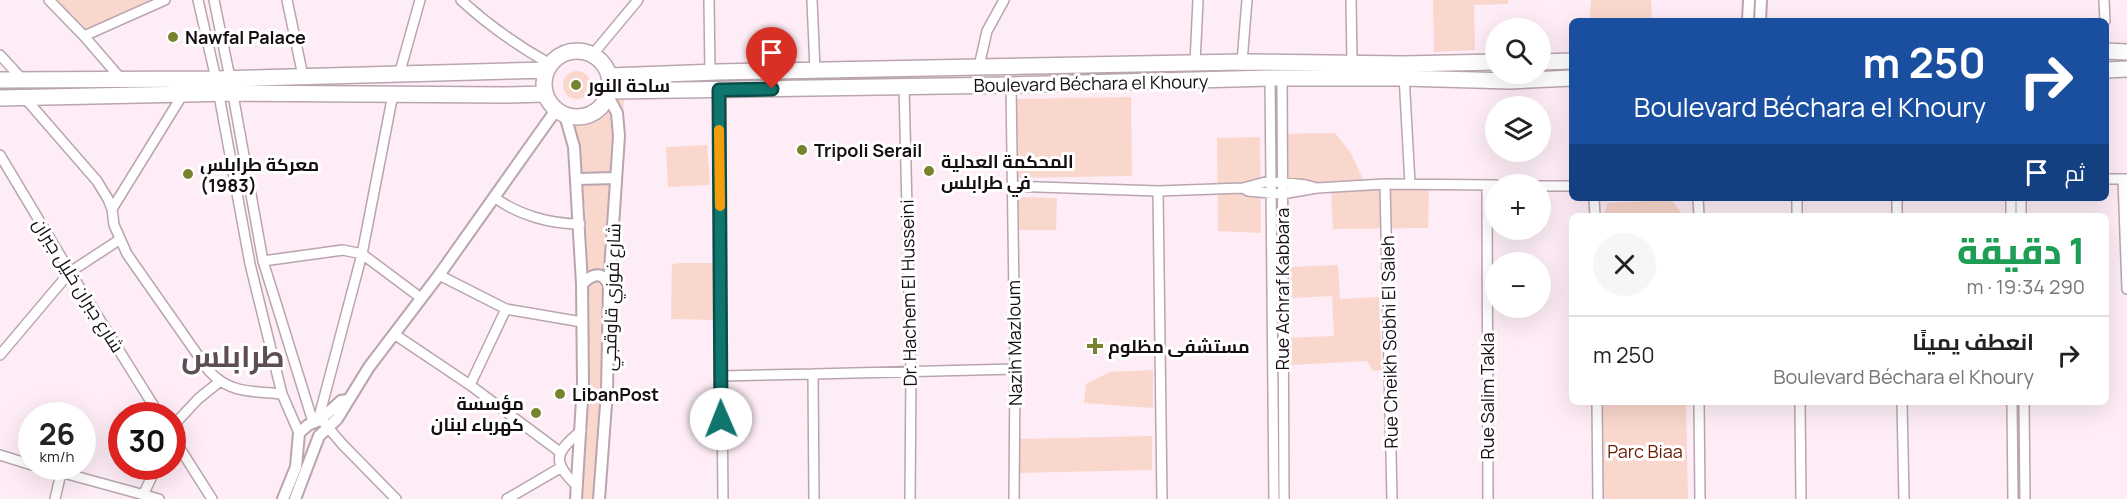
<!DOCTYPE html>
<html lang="ar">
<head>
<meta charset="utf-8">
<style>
  :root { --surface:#fff; --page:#f6f6f6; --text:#222; --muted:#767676; --line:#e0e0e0 }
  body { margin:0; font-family:Manrope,Cairo,sans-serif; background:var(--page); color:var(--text); direction:rtl; height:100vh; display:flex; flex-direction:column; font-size:22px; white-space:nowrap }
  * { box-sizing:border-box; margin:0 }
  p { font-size:20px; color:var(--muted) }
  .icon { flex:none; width:33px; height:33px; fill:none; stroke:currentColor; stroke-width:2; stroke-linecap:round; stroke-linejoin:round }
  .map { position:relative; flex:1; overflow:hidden; direction:ltr }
  .details { position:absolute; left:1569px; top:213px; width:540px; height:192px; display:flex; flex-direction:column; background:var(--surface); border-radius:9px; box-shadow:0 6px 24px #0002; direction:rtl }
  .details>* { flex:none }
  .top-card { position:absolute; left:1569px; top:18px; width:540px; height:183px; border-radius:9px; box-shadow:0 6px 24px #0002; direction:rtl; background:#1a4fa0; color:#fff; overflow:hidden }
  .buttons { position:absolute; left:1485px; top:18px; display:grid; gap:12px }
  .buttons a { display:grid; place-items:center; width:66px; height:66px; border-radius:50%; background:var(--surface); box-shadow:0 6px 24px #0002; font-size:30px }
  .speed { position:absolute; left:18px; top:402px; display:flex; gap:12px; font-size:30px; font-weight:700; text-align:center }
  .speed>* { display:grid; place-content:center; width:78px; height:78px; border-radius:50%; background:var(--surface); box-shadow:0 6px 24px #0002; line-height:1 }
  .speed small { font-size:15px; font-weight:400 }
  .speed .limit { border:9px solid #d22; background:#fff; color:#111 }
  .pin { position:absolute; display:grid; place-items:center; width:51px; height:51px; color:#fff; margin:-62px -26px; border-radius:50% 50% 50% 0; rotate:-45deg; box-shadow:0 0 6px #0007 }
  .pin .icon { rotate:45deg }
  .me { position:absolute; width:66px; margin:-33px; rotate:359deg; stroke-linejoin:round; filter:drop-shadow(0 0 4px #0008) }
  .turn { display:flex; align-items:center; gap:21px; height:126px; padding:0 24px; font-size:27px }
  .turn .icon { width:78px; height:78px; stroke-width:2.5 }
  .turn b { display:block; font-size:42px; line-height:51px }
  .then { display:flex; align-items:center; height:57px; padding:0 24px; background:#0003; gap:12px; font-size:22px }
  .round { display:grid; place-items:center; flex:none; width:63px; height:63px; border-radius:32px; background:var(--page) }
  .summary { display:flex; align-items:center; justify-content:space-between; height:102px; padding:0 24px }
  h1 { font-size:36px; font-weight:800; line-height:45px; color:#1e9e55 }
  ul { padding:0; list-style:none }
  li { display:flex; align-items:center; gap:18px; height:78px; padding:0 24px; border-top:2px solid var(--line) }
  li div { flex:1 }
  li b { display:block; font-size:22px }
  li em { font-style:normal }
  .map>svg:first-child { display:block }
  .green { fill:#fad7cc }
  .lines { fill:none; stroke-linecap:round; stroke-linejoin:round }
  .minor-casing { stroke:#b9a5af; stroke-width:12 }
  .tertiary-casing { stroke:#b9a5af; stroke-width:14 }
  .trunk-casing { stroke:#b9a5af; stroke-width:18 }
  .minor { stroke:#fff; stroke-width:9 }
  .tertiary { stroke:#fff; stroke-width:10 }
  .trunk { stroke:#fff; stroke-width:15 }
  .route-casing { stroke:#0a4d48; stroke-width:15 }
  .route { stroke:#0f766e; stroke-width:10 }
  .slow { stroke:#f59e0b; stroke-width:10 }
  .poi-dot { fill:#788330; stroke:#fff; stroke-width:2 }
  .labels { text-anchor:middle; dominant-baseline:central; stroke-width:6; stroke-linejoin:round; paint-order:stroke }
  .poi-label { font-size:18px; font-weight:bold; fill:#150f12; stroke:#fff; text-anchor:start }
  .street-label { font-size:18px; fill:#150f12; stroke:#fff }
  .park-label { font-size:18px; fill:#691d01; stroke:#fff }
  .town-label { font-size:30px; font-weight:bold; fill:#5e4d55; stroke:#fff }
</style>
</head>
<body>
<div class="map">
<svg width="2127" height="499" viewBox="0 0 2127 499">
  <rect width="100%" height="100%" fill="#feedf6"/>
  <path class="green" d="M56,0H161L87,33Z
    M1433,0H1508V4L1474,5L1475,50L1434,52Z
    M1591,0H1651L1652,21H1590Z
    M563 85a14 14 0 1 1 28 0a14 14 0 1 1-28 0Z
    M625,84L599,499H571L587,256L585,208L571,120L589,113Z
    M1131,97L1132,176L1017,178L1015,99Z
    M1335,133L1351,153L1365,184L1429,189L1428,228L1333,229L1331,188H1277L1274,134Z
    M1260,137L1261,233L1218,231L1217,138Z
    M707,145L710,185L668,187L666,147Z
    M1017,197L1057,198L1056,230H1017Z
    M1671,200L1684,216H1603L1608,203Z
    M681,263H713L716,320L671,319L672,264Z
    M1338,265L1340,299L1379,297L1382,370L1373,371L1367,361L1290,365L1288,338L1334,336L1332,296L1292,298L1290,267Z
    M1153,370V408L1084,403L1086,384L1110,372Z
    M1601,402H1686L1688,499H1602Z
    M1152,436V470L1014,473V439Z"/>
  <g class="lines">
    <g class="minor-casing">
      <path id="minor" d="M49,0L84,36L122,80
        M198,0L216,79L250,264L282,394L299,433
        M214,0L230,78L263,261L313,422
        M287,0L303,76
        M461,0C488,25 518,46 550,64
        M709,0L710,73
        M812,0L815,70
        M1351,0L1352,62
        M2104,0L2105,21
        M84,36L165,0
        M593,54L638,0
        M0,55L23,80
        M1242,62L1247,0
        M1195,63L1198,0
        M979,66L987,31L1004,0
        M399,75L420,0
        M1404,75L1410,184
        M1270,78L1274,499
        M1282,78L1284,499
        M1011,85L1015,369L1014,499
        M904,86L911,372L910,499
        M719,90L723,499
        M393,94L362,254L319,417L343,445L396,499
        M24,97L97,181L108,199L112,209L114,225L127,254L209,371C230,394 253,391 282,394
        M0,155L70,272L160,416
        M2106,179H2127
        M2123,179L2127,289
        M1385,184L1392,499
        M1487,185L1488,499
        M1011,186L1158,191L1243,188L1269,181L1306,185L1317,188
        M1540,186H1572
        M1243,188L1248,191L1282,194L1317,188L1385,184L1496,185
        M1158,191L1162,499
        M494,197C518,215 550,224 580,224
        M1594,198L1595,216
        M1698,198L1699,216
        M1797,198V216
        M1897,198V216
        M2011,198V216
        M2021,198V216
        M112,209L183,94
        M263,261L343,250L362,254L421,298
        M439,275L506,309L582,322
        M394,334L470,385L560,452
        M0,355L70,272L119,240
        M721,376L813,374
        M470,385L506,309
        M1597,402L1598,499
        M1699,402L1700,499
        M1800,402L1801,499
        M1902,402L1904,499
        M2012,402L2013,499
        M2024,402L2025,499
        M172,427L198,399L219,382
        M172,436L212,499
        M0,455L32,465
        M38,466L159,499
        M577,486C552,462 554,453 581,431
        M143,495L157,466
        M55,499L61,473
        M507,499L560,468
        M814,499L813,374L1015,369"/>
    </g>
    <g class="tertiary-casing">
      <path id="tertiary" d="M1748,21L1749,0
        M1760,21L1761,0
        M565,115L574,147L582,284L583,383L576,499
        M577,179L616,178
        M582,284C592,274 603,270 609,286
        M283,499L296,467L299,433L308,425L320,420L341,401L347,400
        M295,499L319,436L337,419L369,367L439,275L556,110
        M599,499L607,391L609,286L619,136L617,113L608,96"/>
    </g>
    <g class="trunk-casing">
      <path id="trunk" d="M544 84a33 33 0 1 1 66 0a33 33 0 1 1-66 0Z
        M2106,51L2127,52
        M1540,62L1572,61
        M2106,70L2127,69
        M610,76L718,72L1242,62L1404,64L1496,62
        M0,80L216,79L547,70
        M610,91L1011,85L1270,78H1404L1510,81L1572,78
        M0,98L233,93L505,95L545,94"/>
    </g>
    <use href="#minor" class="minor"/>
    <use href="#tertiary" class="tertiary"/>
    <use href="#trunk" class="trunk"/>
  </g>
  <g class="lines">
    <g class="route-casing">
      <path id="route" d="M721,419L719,90L772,89"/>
    </g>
    <use href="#route" class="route"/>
    <path class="slow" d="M719,130L720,206"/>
  </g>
  <g class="poi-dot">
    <circle cx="173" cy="37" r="6"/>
    <circle cx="576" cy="85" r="6"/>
    <circle cx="802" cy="150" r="6"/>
    <circle cx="929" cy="171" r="6"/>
    <circle cx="188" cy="174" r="6"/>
    <path d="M1092 337h6v6h6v6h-6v6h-6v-6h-6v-6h6z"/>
    <circle cx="560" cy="394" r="6"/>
    <circle cx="536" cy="413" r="6"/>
  </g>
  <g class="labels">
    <g class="poi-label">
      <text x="185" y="37">Nawfal Palace</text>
      <text x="588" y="85">ساحة النور</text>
      <text x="814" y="150">Tripoli Serail</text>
      <text x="941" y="161">المحكمة العدلية<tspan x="941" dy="21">في طرابلس</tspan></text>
      <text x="200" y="164">معركة طرابلس<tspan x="200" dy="21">(1983)</tspan></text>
      <text x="1108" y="346">مستشفى مظلوم</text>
      <text x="572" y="394">LibanPost</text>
      <text x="524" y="403" text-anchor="end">مؤسسة<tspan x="524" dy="21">كهرباء لبنان</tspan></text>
    </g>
    <g class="street-label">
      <text transform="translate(1091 83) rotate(-1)">Boulevard Béchara el Khoury</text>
      <text transform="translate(79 285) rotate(58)">شارع جبران خليل جبران</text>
      <text transform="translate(1282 289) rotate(-90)">Rue Achraf Kabbara</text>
      <text transform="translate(908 293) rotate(-91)">Dr. Hachem El Husseini</text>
      <text transform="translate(611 297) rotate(-88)">شارع فوزي قاوقجي</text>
      <text transform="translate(1389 342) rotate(-91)">Rue Cheikh Sobhi El Saleh</text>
      <text transform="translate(1014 343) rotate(-91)">Nazih Mazloum</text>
      <text transform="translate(1487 396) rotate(-90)">Rue Salim Takla</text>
    </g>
    <g class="park-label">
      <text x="1645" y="451">Parc Biaa</text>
    </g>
    <g class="town-label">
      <text x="233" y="355">طرابلس</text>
    </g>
  </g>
</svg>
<div class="buttons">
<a><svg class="icon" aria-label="search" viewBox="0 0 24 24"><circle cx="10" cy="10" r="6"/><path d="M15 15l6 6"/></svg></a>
<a><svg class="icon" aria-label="layers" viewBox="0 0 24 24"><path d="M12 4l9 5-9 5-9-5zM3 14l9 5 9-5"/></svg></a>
<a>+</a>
<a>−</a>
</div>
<div class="speed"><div>26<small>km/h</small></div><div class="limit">30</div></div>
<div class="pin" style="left:772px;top:89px;background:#d93025"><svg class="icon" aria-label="arrive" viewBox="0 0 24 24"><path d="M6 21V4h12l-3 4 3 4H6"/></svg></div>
<svg class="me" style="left:721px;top:419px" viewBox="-20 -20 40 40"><circle r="19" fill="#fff"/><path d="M0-13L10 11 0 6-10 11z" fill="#0f766e"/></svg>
<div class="top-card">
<div class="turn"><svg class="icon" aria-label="right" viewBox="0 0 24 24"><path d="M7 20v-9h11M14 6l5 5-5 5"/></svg><div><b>250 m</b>Boulevard Béchara el Khoury</div></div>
<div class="then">ثم<svg class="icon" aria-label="arrive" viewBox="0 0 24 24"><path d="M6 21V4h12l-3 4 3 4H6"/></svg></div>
</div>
<section class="details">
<div class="summary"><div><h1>1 دقيقة</h1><p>290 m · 19:34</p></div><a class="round"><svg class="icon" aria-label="close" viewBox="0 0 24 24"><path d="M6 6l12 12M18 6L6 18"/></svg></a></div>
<ul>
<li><svg class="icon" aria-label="right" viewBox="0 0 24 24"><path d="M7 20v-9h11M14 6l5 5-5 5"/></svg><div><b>انعطف يمينًا</b><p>Boulevard Béchara el Khoury</p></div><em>250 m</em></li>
</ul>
</section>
</div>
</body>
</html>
